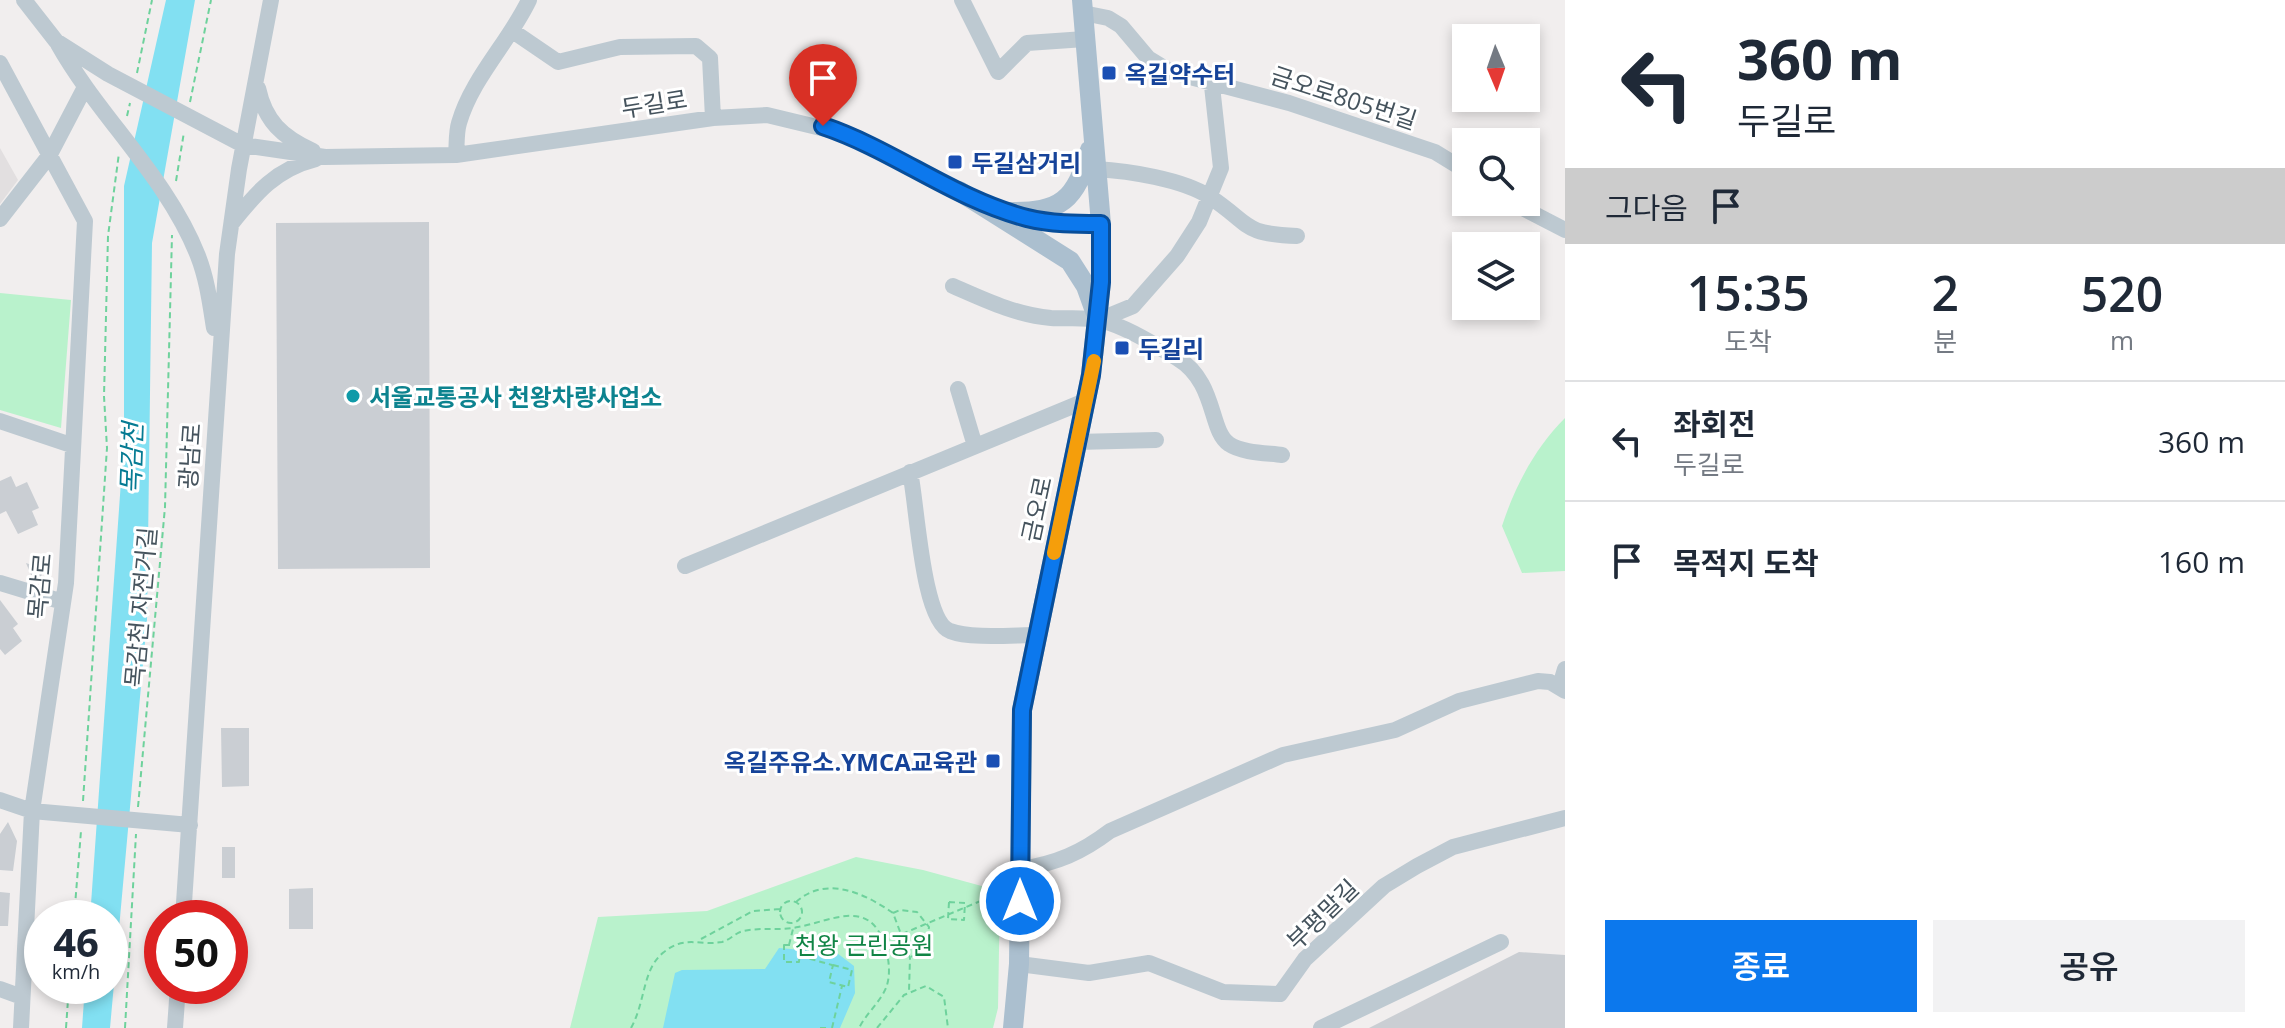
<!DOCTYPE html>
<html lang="ko">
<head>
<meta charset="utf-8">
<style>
  :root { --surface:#fff; --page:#f2f2f3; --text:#1f2937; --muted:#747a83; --line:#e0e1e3; --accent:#0c78ed }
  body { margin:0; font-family:"Open Sans","Noto Sans KR",sans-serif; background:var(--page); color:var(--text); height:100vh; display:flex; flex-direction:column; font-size:30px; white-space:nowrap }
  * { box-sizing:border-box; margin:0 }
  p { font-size:26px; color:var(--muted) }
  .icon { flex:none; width:44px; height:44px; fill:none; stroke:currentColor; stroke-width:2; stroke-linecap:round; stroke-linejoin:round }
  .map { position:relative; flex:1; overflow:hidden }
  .drawer { display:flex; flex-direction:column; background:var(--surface); width:720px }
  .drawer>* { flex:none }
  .top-card { background:#fff; color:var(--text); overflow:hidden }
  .needle { width:52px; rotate:178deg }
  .controls { position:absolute; left:1452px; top:24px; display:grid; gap:16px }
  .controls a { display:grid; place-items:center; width:88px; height:88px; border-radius:0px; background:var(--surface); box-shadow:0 4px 12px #0003; font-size:40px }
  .speed { position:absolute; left:24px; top:900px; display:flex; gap:16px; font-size:40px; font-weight:700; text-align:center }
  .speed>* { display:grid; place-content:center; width:104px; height:104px; border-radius:50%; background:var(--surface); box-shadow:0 4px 12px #0003; line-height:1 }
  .speed small { font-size:20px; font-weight:400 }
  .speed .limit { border:12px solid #d22; background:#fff; color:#111 }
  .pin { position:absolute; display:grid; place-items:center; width:68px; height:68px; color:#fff; margin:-82px -34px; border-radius:50% 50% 50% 0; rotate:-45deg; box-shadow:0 0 8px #0007 }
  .pin .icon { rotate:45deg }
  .me { position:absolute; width:88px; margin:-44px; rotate:0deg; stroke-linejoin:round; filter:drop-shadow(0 0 6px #0008) }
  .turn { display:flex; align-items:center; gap:28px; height:168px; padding:0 40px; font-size:36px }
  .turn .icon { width:104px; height:104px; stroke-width:2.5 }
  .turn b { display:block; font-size:56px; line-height:68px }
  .then { display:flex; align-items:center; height:76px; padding:0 40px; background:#0003; gap:16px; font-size:30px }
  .eta { display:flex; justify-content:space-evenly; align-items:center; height:136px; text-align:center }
  .eta b { font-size:48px; font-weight:600; line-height:56px }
  .button { display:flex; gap:16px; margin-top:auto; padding:16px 40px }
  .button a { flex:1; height:92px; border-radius:0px; background:var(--accent); color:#fff; font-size:32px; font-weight:600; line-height:92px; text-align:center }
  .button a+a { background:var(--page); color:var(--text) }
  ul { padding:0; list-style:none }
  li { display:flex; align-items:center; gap:24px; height:120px; padding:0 40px; border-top:2px solid var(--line) }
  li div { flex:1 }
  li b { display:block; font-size:30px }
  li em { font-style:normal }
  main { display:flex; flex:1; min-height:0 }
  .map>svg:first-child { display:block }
  .education { fill:#e2dfe0 }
  .green { fill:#b9f2cc }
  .water { fill:#82e0f2 }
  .building { fill:#caced3 }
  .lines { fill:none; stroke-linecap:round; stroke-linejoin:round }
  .path { stroke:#6ed29c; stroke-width:2; stroke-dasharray:6 4; stroke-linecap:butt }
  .minor { stroke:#bdc9d1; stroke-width:16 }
  .major { stroke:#abbfcf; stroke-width:20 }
  .route-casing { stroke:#084e9a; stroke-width:20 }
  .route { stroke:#0c78ed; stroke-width:14 }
  .slow { stroke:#f59e0b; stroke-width:14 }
  .transit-dot { fill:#1a4fb4; stroke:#fff; stroke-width:3 }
  .culture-dot { fill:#0f9aa8; stroke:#fff; stroke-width:3 }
  .labels { text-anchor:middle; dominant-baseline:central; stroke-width:6; stroke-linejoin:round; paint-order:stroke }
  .transit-label { font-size:24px; font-weight:bold; fill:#164399; stroke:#fff; text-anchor:start }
  .street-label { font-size:24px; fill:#45535d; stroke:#fff }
  .culture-label { font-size:24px; font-weight:bold; fill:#0d838f; stroke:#fff; text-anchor:start }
  .park-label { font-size:24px; fill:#108445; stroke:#fff }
  .water-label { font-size:26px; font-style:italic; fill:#057b93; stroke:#fff }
</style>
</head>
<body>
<main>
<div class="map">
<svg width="1565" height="1028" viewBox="0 0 1565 1028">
  <rect width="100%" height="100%" fill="#f1eeee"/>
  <path class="education" d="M0,148L18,180L0,204Z"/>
  <path class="green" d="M0,293L71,300L61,428L0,410Z
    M1565,418V571L1522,573L1502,526C1515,486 1535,448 1565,418Z
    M856,857L923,870L1000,891L998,1008L993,1028H570L598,917L707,911Z"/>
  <path class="water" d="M166,0H195L152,243L147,620L110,1028H82L85,986H110V918H90L124,439V186Z
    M779,948L837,953L854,966L855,993L840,1028H663L675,973L682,970L765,969Z"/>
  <path class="building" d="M429,222L430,568L278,569L276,223Z
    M11,476L16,487L27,482L39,508L32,511L38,525L18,534L6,511L0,514V481Z
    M26,563L44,569L40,579L31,575Z
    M0,600L18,624L13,628L22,641L5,655L0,649Z
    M221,728H249V786L222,787Z
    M8,822L17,841L13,871L0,870V834Z
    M222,847H235V878H222Z
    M313,888V929H289V889Z
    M0,892L10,893L8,926H0Z
    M1519,952L1565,955V1028H1369Z"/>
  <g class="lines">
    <path class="path" d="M137,73L152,0
      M190,102L211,0
      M127,116L130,103
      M176,181L184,132
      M83,801L107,448L104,396L108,236L119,153
      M138,807L165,507L172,235
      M780 912a11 11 0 1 1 22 0a11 11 0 1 1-22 0Z
      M796,902C826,875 864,893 893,913L910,958L909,991
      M949,902L965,903L964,920L948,919Z
      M893,913L900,910L917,912L929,927L926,947L911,957
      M74,918L81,831
      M902,934L997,894
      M701,939L753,911L780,909
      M784,945H800L799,962H784Z
      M789,945L793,929
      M800,956L832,965
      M833,965L852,970L848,987L829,982Z
      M66,1028L69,986
      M125,1028L136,834
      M631,1028C646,1001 642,969 664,952C685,935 699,946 722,942C730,940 735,933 743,931C761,927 780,931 798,927C832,921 870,897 885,946C889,959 891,975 886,988C880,1002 866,1014 859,1028
      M820,1028H828
      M832,1028L842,986
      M877,1028L904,995L926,986L944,997L948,1028"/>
    <path class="minor" d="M24,0L56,41L108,74L243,145L325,157L456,155L713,118L767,115L850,135L968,195
      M962,0L998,72L1027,43L1085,39
      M1083,13L1108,18L1121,26L1148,58L1171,72L1289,103L1435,152L1466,171
      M514,32L558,62L620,47L696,46L710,58L713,118
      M58,44C99,117 167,177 198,256C207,279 210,303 214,328
      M0,63L85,221L66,583L32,811L21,1028
      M258,88C265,121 282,137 313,151
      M456,155C457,145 456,133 459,123C472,78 509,42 529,0
      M1096,169C1129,171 1182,179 1210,197C1251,224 1241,234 1297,236
      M1511,202L1565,230
      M1019,215L1051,222L1101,224
      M0,219L49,156L84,89
      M232,223C256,193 276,169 316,159
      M953,286C985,300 1016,315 1051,318C1067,319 1085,317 1100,320C1127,327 1153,344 1177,358C1217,382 1209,431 1229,444C1242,453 1267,453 1282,455
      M1099,320L1133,306L1177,256L1199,222L1221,168L1212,86
      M958,389L975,446
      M0,421L71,445
      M1077,442L1156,440
      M910,472C917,503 922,621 950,631C970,639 1014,635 1037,635
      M685,566L1085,401
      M0,583L63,602
      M1560,686L1565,669
      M0,800L32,811L190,825
      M1021,869C1057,863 1081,853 1110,831L1283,755L1395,730L1459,701L1538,681L1550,682L1565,691
      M183,918L227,254L239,169L271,0
      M1019,964L1089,973L1149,963L1223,992L1280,994L1305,959L1384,886L1417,866L1453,847L1565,818
      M0,989L22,997
      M175,1028L178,986
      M1321,1028L1501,942"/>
    <path class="major" d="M959,191L1070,261L1086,286L1095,311
      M1008,212C1062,213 1075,200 1090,150
      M1013,1028L1019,964L1022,710L1091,375L1101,282V224L1082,0"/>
  </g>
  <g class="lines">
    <g class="route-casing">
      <path id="route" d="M823,126C894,150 954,199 1027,218C1051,224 1076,224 1101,224V282L1091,375L1022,710L1020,901"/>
    </g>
    <use href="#route" class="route"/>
    <path class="slow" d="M1054,553L1094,361"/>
  </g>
  <g class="transit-dot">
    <rect x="1101" y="65" width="16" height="16" rx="4"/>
    <rect x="947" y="154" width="16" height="16" rx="4"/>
    <rect x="1114" y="340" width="16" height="16" rx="4"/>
    <rect x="985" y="753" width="16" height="16" rx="4"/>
  </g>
  <circle class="culture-dot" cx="353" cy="396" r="8"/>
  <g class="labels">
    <g class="transit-label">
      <text x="1125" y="73">옥길약수터</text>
      <text x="971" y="162">두길삼거리</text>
      <text x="1138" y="348">두길리</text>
      <text x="977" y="761" text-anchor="end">옥길주유소.YMCA교육관</text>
    </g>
    <g class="street-label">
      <text transform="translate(1344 97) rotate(18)">금오로805번길</text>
      <text transform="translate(654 103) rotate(-9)">두길로</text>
      <text transform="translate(189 456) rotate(-86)">광남로</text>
      <text transform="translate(1036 509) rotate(-78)">금오로</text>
      <text transform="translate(39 586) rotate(-85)">목감로</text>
      <text transform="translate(140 607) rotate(-85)">목감천 자전거길</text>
      <text transform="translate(1322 914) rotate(-44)">부평말길</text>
    </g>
    <g class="culture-label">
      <text x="369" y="396">서울교통공사 천왕차량사업소</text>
    </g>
    <g class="park-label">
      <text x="864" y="944">천왕 근린공원</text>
    </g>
    <g class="water-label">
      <text transform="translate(131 458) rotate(-88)">목감천</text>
    </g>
  </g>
</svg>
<div class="controls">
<a><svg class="needle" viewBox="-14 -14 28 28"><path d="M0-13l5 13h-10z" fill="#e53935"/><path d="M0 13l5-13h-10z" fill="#747a83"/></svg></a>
<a><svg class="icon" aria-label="search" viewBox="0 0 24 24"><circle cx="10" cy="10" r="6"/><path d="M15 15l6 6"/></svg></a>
<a><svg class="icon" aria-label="layers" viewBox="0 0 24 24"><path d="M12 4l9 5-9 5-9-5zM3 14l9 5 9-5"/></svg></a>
</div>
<div class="speed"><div>46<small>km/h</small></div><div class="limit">50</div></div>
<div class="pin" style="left:823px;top:126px;background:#d93025"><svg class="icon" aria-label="arrive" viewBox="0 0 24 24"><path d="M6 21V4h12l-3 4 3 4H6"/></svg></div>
<svg class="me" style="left:1020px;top:901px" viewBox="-20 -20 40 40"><circle r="17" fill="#0c78ed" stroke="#fff" stroke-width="3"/><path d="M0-11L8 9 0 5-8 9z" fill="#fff"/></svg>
</div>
<section class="drawer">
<div class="top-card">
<div class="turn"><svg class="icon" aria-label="left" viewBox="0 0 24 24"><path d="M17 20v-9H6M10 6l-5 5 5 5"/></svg><div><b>360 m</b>두길로</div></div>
<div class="then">그다음<svg class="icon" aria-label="arrive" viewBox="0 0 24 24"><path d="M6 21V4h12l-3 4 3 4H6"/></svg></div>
</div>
<div class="eta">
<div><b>15:35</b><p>도착</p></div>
<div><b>2</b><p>분</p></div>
<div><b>520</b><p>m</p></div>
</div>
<ul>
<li><svg class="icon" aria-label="left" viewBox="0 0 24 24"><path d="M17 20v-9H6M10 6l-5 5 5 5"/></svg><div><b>좌회전</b><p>두길로</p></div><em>360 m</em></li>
<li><svg class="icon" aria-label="arrive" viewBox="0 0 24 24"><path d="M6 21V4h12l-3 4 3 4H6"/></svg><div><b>목적지 도착</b></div><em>160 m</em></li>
</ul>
<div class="button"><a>종료</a><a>공유</a></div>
</section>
</main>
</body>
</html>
